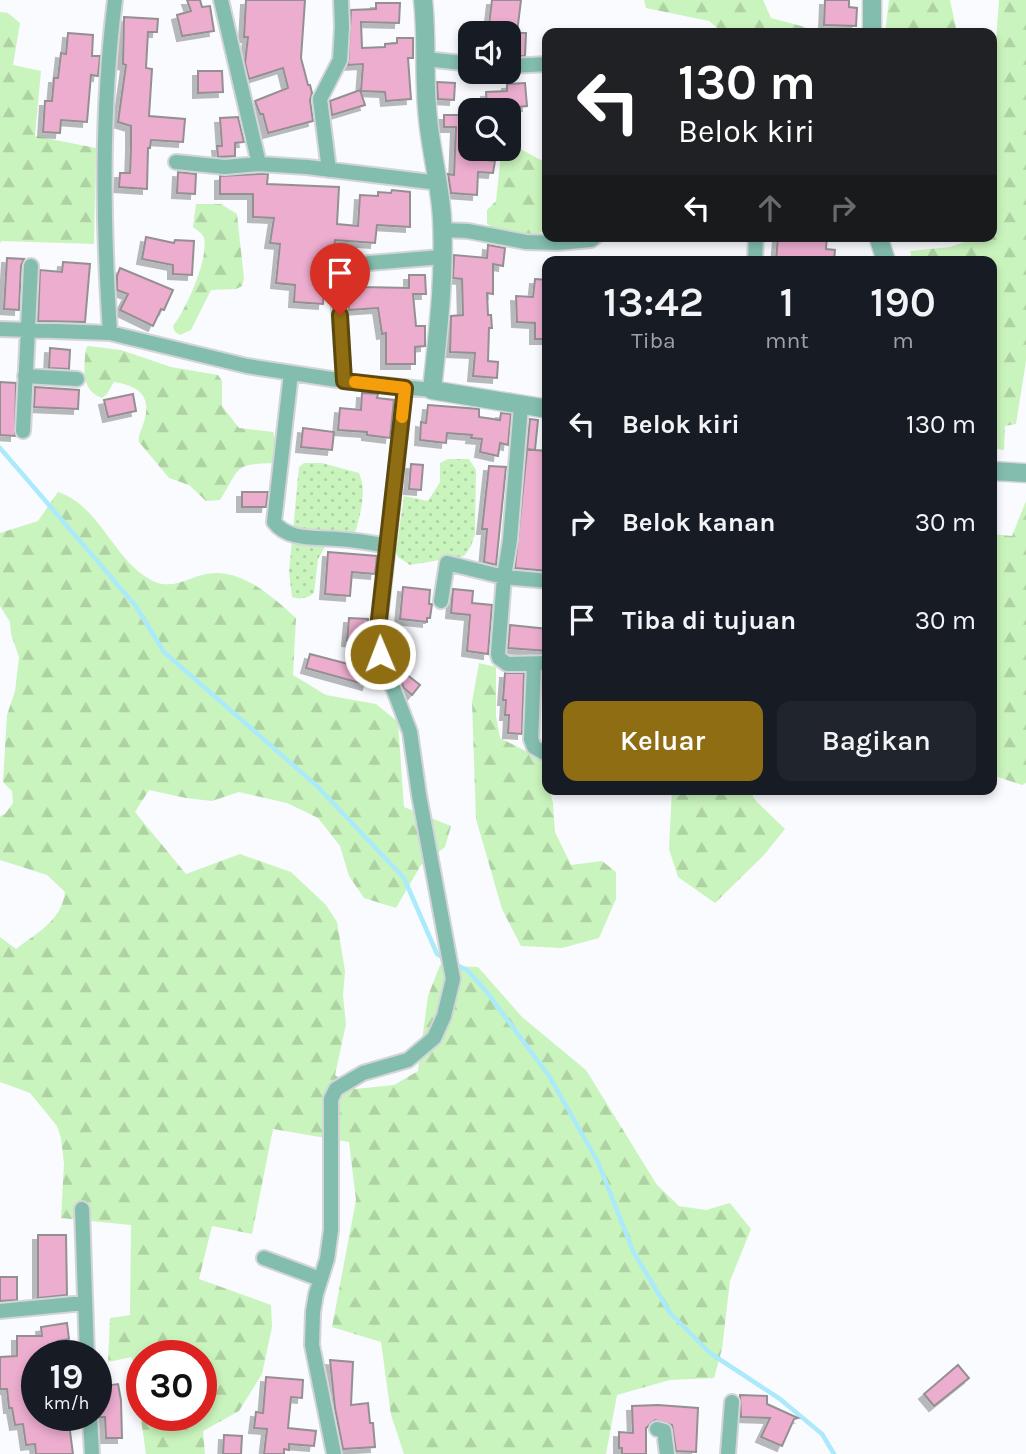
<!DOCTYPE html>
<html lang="id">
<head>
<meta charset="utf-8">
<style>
  :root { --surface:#171b24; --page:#20242c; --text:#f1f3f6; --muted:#9ea1a6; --accent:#8f6e13 }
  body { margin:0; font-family:Karla,sans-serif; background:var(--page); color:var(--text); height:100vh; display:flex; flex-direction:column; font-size:26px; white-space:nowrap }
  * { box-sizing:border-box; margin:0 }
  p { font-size:23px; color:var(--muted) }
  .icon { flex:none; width:38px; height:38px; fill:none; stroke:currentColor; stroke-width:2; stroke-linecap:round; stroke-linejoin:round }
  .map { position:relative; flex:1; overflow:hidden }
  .side { position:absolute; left:542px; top:256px; width:455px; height:539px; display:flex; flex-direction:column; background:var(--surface); border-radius:14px; box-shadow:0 4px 10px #0003 }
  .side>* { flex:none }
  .guide { position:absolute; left:542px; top:28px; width:455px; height:214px; border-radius:14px; box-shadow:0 4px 10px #0003; background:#202124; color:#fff; overflow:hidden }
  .tools { position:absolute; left:458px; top:21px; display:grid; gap:14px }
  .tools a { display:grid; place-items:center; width:63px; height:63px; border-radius:14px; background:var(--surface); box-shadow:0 4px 10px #0003; font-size:35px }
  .speed { position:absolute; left:21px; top:1340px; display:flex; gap:14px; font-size:35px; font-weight:700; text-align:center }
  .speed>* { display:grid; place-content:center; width:91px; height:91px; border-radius:50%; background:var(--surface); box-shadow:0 4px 10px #0003; line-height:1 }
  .speed small { font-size:18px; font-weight:400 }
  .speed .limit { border:10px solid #d22; background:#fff; color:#111 }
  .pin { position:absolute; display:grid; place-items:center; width:60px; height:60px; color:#fff; margin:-72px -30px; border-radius:50% 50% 50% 0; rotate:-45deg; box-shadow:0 0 7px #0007 }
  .pin .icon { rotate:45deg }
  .me { position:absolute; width:77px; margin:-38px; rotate:359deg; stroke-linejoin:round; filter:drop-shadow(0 0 5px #0008) }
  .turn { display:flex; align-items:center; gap:24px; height:147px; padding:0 21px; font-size:32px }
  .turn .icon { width:91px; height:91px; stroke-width:2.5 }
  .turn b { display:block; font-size:49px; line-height:60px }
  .lanes { display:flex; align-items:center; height:66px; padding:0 21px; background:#0003; justify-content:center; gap:35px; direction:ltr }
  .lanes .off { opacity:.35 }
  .eta { display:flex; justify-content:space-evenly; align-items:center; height:119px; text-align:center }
  .eta b { font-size:42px; font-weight:600; line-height:49px }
  .action { display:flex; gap:14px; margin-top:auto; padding:14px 21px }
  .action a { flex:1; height:80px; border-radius:14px; background:var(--accent); color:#fff; font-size:28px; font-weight:600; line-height:80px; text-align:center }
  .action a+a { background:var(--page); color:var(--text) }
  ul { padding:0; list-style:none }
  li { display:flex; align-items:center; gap:21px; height:98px; padding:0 21px }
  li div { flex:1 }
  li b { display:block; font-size:26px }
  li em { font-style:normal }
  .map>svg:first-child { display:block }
  .grass { fill:url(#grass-dots) }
  .forest { fill:url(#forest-firs); fill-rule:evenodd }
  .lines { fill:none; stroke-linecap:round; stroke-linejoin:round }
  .stream { stroke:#aaeafa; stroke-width:4.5 }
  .building { fill:#ecadcf; stroke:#949092; stroke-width:2; filter:url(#shadow) }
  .minor-casing { stroke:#d3d5d8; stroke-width:18 }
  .tertiary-casing { stroke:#d3d5d8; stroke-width:21 }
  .minor { stroke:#83bdad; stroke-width:14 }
  .tertiary { stroke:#83bdad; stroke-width:18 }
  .route-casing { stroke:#5d480c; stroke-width:18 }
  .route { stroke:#8f6e13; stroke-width:12 }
  .slow { stroke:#f59e0b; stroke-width:12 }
</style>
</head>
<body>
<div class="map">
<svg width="1026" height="1454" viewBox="0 0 1026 1454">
  <defs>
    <pattern id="grass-dots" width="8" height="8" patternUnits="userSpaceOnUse" patternTransform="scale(1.75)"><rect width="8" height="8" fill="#caf4bd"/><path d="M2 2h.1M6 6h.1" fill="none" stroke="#aed2a3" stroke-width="1.8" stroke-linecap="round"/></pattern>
    <pattern id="forest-firs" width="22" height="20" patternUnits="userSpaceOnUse" patternTransform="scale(1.75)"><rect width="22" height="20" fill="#caf4bd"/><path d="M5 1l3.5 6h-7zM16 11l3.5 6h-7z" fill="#aed2a3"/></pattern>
    <filter id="shadow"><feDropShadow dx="-5" dy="5" stdDeviation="0" flood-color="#0004"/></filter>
  </defs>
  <rect width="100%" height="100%" fill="#f9fbff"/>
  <path class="grass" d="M448,459H469L476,470L475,534L471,546L464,556L410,565L398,557L396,552L404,496L428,501L440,482V463Z
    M304,463H322L359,473C368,493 359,519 353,540L328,542L318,559L314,593C308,598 300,600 292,597L289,572L299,467Z"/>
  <path class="forest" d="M644,0H763L771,18L805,27L808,33H723L709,21L646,8Z
    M889,0H950L957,33H885Z
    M999,0H1026V361L1016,424L1005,426L1004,450L992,448V261H912L910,251L950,247L981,236H992V42H996Z
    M0,12L8,13L20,23L13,65L41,71L35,136L96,148L94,244L2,241L0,243Z
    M517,147L548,164V229C530,240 501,241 487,223V210L496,201L501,154Z
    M196,204H221L237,214L244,279L242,286L236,289L211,290L191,330L180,335L175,332L173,326C186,310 209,258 204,238C202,233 197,230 193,227Z
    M88,346L121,350L171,367L218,375L222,381V406L239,428L273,432L277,444L275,463C232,464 241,467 220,500L206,501L189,485L169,478L139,442C138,434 141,432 143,425C153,397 140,386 114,382L107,394L102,398C80,390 84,367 86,348Z
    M58,492C98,505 112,555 146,577C174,596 190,572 218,573C248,574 275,599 296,618L293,675L326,695L376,704L398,722L404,807L451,826L445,847L421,865L396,908L364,898L349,876L340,846L318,818L287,803L239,792L212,801L186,798L149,790L135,812L186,874L240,854L291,872L326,905L337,922L345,971L343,995L346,1024L335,1075L355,1089L394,1085L418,1071L428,996L440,965L478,967L522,1017L586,1070L657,1185L679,1206L706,1210L730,1203L751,1229L730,1281L722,1349L714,1378L670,1380L617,1395L606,1454H404L391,1415L381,1342L332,1327L356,1200L349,1142L273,1129L252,1234L212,1226L199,1279L271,1305L272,1327L262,1374L239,1411L203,1431L205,1454H146L132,1357L108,1362L110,1318L130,1315L131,1225L61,1218L64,1164L61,1138L57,1126L30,1093L0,1082V937L16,949C37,933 62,920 65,892L47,875L0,860V816L5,814L13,803L12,791L3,782L7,715L15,691L19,657L11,634L10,622L0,606V533L38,521ZM142,1356H201V1416H142Z
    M1026,501V783L1022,785L992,775V534L1012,536Z
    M479,663L496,667V716L500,738L541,759L553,803L555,832L571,865L602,861L616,872V899L599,938L562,948L521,946L502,909L476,819L472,702Z
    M672,789H751L754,799L785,829L764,855L715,903L678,877L669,849Z"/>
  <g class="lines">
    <path class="stream" d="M0,448L135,605L164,652L317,786L404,878L437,954L444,958
      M455,964L468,971L486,991L549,1076L598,1162L633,1251L670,1313L710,1353L780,1399L822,1434L834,1454"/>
  </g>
  <path class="building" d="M187,0H200L202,7L210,6L214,31L182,36L177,15L191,11Z
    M246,0H305L301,58L308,85H310L312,93L310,100L313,121L268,133L263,114H260L255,101L288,88L283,68L249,79L245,63L248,37H244Z
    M492,0H521L517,33H526L525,56H510L511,33H488Z
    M825,0H849V7L857,8L856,26L824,25Z
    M376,3H400L399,23L361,22L362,48L385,47V44L397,43V38H413V58H408L411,99L386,101L385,92L361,91L363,64L348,65L351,10L376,9Z
    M124,17L158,19L157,32H148L146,68L152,69L149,116L185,119L183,142L151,140L150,148H148L147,189L119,187L120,173H130L131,147V126L118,122L126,65L123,64Z
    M68,33L93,35L92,56H100L98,76L91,75L87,122L61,120L60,133L43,132L45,101H52L54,78H58L61,53L66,54Z
    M198,71H222L223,92L198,93Z
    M437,82L455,83L454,100L438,99Z
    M525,83L527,106L487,110L486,92L507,91V84Z
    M360,90L365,105L332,115L330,101Z
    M444,115H471V149H477V159L495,161L493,173L478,172L477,195L451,193L448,174L454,175L456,127H444Z
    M238,117L244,142L235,143V156L218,157L217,146H222L220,118Z
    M178,172L196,174L195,194L177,193Z
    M259,174H268L267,184L339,187L337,224L358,226L360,195L378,196V192L391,193L392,190L410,192V227L377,225L375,243L335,240L333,261L359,263L363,270L362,287L409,288V275H425L426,294H413L416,326H425V346L415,347V364H386V333L382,334L378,308L349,310L347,292L343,285L324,286L323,304L294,302L295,285L276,283L280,244L270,243L274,218L253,217V194H220V176Z
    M778,236H827L826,249L835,250L834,261H776Z
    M146,237L174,243L175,240L194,241L192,275L173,274V265L142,259Z
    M488,245L505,248L503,266L493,264V294L487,293L488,315H491L492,328H489L488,361L498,362L497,378L473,376L475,353L450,352L451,316L463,315L462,279L453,278L454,255L487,258Z
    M7,258L24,259L21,266L19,310L4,309Z
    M63,262L90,264L85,322L38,321L40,270L62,272Z
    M120,268L173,290L164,310L161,309L153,326L120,310L128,294L117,290V276Z
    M535,279L548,280L546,306H548V339H535V323L517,322L516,296L533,297Z
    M50,348L70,350L69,369L49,368Z
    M0,382L16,383L15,436L0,435Z
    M35,387L79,390L78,409L34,407Z
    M362,393L378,394L377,398L394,400L390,438L367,435V432L338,430L340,408L361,410Z
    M133,394L136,411L108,417L104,400Z
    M428,405L479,409V417L500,420L501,413L511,414L508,445L500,443L498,456L480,452L482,439L471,438L472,435L447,433L446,443L420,440L421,422L426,423Z
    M530,419L538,420L535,450L548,451L545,514H548V571L515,568L527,450H535L527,449Z
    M303,428L334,432L332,450L301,447Z
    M411,464L423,465L421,490L409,489Z
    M489,466L506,467L496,565L484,562L487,529H482Z
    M242,492H268L266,507H242Z
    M328,552L377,556L375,574L352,572L350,596L325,594Z
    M403,587L430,590L429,604H432L430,618H427V622L400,619Z
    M453,589L473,591L472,603L492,605L488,654L467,651L470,615L451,613Z
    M349,618L368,619L366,643L347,641Z
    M510,625L548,629V651L508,648Z
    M310,654L371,670L367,685L306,668Z
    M401,670L420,685L412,695L404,688L398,674Z
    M505,673H524L522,734L508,733L509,715H505L506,700H503Z
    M38,1235H66L67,1295L38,1298Z
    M0,1277H17V1300L0,1301Z
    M67,1323L69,1339L58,1341L61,1356H37V1382L26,1383L28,1408L37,1407V1416H68L73,1454H36L35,1444L26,1445L23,1424L15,1425L12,1408H9L7,1389H0V1357L17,1356V1336H42L41,1327Z
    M330,1360L353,1362L351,1405L368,1403L370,1423H373L375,1447L343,1449L335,1408Z
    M958,1365L969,1378L934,1406L924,1394Z
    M266,1377L303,1380L302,1398L291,1397L288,1428L316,1431L314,1446L289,1444V1450L284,1449V1454H264L267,1429L254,1428L256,1412L263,1413Z
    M118,1384L121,1400L122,1438H106L105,1417H100L96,1409V1387Z
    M740,1395L767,1396V1404L798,1418L794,1419L782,1446L761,1437L770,1418L741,1417Z
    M658,1405L698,1408L696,1452L676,1451L672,1425L655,1420L646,1428V1454H622V1448H619V1432L633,1433L632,1406Z
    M224,1435L242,1436L241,1454H223Z"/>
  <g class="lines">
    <g class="minor-casing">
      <path id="minor" d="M221,0L259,164L307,167L439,183
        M426,59L471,64
        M509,66L548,64
        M176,162L225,167L259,164
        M329,170L320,99L340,60L342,27L341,0
        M443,230L468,231L526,242L558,243L591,240L596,236
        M755,261L756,236
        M369,263L442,257
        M338,293L344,381
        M0,329L110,333L247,366L344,381L432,390
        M110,333C103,222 101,110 115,0
        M291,373L274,522C288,541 316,537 337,539C354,540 372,543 388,546
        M25,376L77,379
        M521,406L510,540L504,577L498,654L499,658L507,664L548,663
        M23,431L31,266
        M441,601L447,563L504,577L548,581
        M534,664L531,739L534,747L548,755
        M82,1209L87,1356
        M264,1258L320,1279
        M0,1311L84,1303
        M90,1416L92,1454
        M657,1429L664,1431L667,1454
        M334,1454L312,1345L313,1312L316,1294L327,1259L331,1230V1099L336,1089L363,1073L408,1060L434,1038L444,1016L453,979L419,795L410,732L377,646L405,388
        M728,1454L732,1402"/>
    </g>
    <g class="tertiary-casing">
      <path id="tertiary" d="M423,0C427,36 424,71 427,107C429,145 440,181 442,219C445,276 438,333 432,390L548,409
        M872,0V33
        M878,236L886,261
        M992,471L1026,473"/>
    </g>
    <use href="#minor" class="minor"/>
    <use href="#tertiary" class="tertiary"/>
  </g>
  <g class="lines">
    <g class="route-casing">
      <path id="route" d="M340,315L344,381L405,388L377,637L380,654"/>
    </g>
    <use href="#route" class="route"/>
    <path class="slow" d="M355,382L405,388L402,417"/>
  </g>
</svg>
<div class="tools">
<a><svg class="icon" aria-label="sound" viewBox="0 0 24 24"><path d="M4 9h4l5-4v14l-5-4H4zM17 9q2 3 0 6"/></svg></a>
<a><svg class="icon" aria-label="search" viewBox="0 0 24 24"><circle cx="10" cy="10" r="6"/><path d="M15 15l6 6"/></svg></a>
</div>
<div class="speed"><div>19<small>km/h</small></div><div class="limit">30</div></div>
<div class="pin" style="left:340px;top:315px;background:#d93025"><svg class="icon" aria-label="arrive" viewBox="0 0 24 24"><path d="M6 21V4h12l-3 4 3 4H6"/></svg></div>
<svg class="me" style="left:380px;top:654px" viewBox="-20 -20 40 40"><circle r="17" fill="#8f6e13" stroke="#fff" stroke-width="3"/><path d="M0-11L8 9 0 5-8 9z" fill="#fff"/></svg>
<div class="guide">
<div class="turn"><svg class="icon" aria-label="left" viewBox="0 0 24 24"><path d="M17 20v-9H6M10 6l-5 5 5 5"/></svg><div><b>130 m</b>Belok kiri</div></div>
<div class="lanes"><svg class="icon" aria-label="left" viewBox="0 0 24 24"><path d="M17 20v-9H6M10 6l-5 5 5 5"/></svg><svg class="icon off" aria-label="ahead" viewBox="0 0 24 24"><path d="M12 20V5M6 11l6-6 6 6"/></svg><svg class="icon off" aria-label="right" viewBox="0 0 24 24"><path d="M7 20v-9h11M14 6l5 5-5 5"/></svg></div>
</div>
<section class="side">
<div class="eta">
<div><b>13:42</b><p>Tiba</p></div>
<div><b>1</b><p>mnt</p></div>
<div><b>190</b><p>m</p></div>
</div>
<ul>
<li><svg class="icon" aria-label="left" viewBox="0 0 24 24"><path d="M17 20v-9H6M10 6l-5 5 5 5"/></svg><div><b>Belok kiri</b></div><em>130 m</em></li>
<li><svg class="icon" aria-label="right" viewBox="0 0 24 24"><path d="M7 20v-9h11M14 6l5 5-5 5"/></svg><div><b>Belok kanan</b></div><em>30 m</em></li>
<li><svg class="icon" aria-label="arrive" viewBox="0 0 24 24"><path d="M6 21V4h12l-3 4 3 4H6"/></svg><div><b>Tiba di tujuan</b></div><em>30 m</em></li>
</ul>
<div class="action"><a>Keluar</a><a>Bagikan</a></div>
</section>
</div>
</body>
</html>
